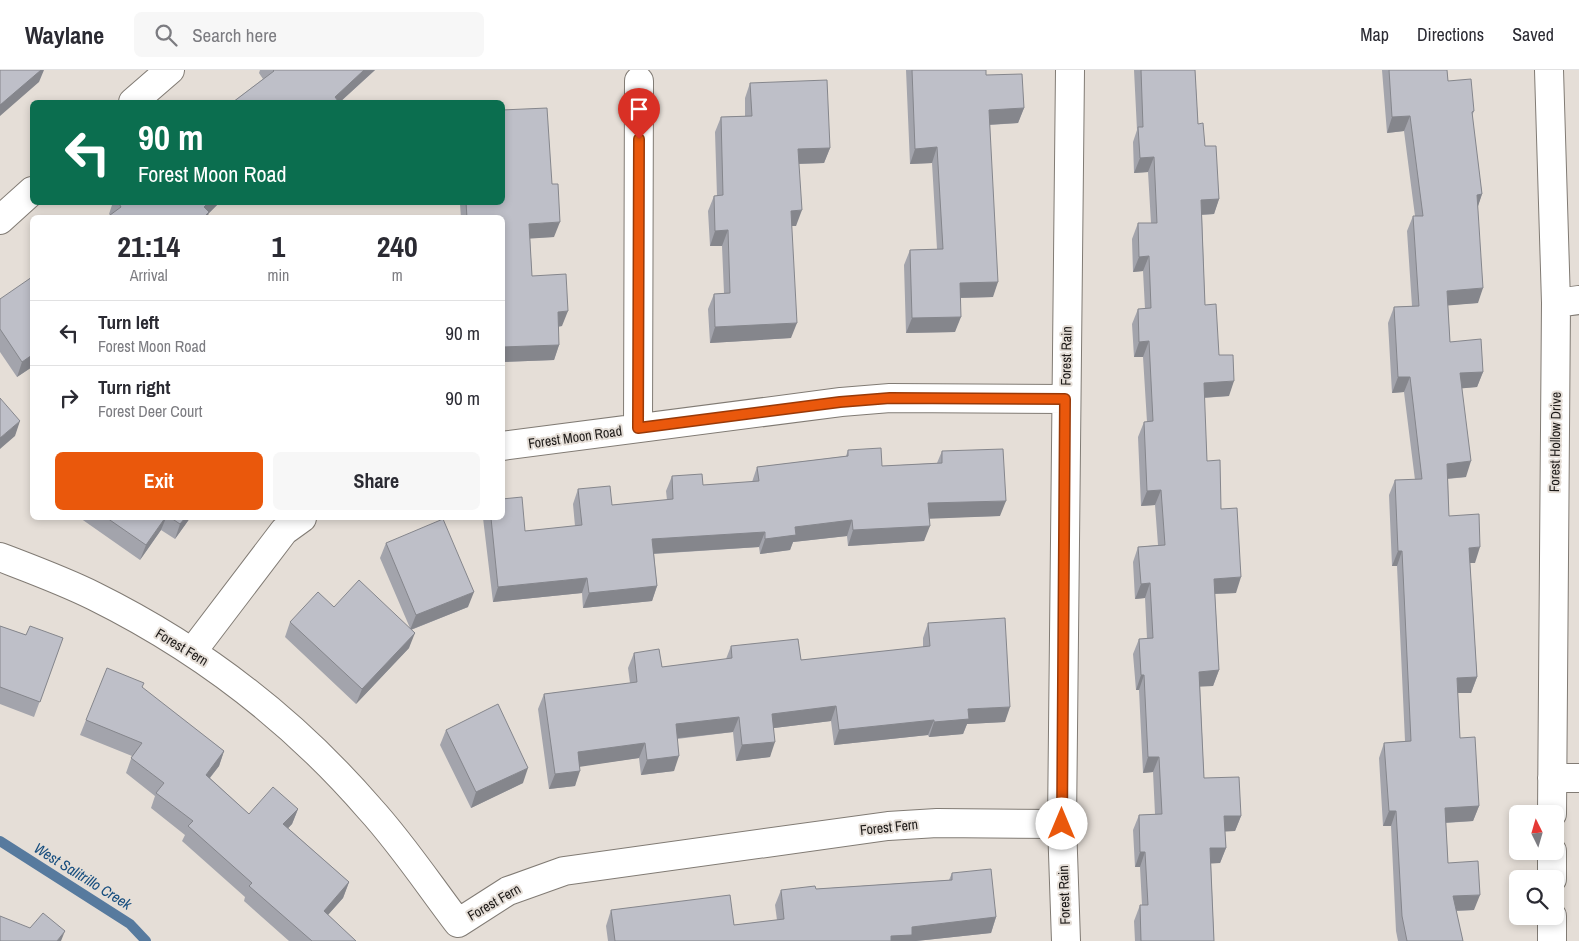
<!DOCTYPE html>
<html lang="en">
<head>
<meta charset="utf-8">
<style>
  :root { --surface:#fff; --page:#f7f7f7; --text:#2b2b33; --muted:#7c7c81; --line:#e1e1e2; --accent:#ea580c }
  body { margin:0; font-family:"Archivo Narrow",sans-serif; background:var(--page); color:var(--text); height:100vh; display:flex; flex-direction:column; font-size:19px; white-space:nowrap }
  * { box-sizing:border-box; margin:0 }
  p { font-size:16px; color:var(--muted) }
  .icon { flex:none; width:28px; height:28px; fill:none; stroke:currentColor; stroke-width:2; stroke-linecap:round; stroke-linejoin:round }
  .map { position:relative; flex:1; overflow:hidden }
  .drawer { position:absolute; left:30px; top:145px; width:475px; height:305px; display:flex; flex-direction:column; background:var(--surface); border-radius:8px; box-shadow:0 2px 8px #0003 }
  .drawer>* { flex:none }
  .hud { position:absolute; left:30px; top:30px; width:475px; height:105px; border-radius:8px; box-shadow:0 2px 8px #0003; background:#0b6e4f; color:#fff; overflow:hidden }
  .needle { width:32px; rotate:355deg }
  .controls { position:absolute; left:1509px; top:735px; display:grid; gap:10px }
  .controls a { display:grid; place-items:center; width:55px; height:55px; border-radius:8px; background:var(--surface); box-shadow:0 2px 8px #0003; font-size:25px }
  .pin { position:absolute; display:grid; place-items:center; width:42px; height:42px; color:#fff; margin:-51px -21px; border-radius:50% 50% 50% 0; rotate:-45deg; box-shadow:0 0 5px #0007 }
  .pin .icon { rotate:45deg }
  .me { position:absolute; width:55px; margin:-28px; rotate:0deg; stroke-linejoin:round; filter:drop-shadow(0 0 4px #0008) }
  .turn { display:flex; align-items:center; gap:18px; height:105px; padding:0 25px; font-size:22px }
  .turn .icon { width:65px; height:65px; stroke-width:2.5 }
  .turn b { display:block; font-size:35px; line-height:42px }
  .eta { display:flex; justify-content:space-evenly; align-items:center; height:85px; text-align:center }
  .eta b { font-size:30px; font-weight:700; line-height:35px }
  .primary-button { display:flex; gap:10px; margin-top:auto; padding:10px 25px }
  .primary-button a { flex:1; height:58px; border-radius:8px; background:var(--accent); color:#fff; font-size:20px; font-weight:700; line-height:58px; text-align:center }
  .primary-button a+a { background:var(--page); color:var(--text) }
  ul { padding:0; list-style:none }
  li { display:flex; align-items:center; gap:15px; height:65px; padding:0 25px; border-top:1px solid var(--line) }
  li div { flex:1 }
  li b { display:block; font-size:19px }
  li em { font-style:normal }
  header { display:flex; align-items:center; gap:30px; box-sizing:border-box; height:70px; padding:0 25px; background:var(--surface); border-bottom:1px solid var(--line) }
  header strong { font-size:24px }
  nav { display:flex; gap:28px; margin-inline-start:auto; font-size:18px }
  .search { width:350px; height:45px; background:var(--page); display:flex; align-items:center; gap:12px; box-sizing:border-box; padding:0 18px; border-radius:8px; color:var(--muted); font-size:19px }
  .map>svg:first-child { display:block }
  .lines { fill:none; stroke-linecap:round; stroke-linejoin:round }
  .stream { stroke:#577a9e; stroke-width:10 }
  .street-casing { stroke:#817b74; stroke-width:30 }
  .street { stroke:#fff; stroke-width:28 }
  .wall { fill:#a3a4ac }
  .shaded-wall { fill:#85868c }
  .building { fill:#bebfc8; stroke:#85868c }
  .route-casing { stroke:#983908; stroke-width:12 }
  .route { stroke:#ea580c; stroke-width:9 }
  .labels { text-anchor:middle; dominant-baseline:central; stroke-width:4; stroke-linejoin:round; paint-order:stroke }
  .street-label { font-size:14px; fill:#1d1a18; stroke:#e5ded7 }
  .water-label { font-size:15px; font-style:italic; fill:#164d7e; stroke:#e5ded7 }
</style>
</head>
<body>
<header>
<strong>Waylane</strong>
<div class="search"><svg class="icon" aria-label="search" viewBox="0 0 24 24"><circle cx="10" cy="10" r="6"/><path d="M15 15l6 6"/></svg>Search here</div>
<nav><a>Map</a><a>Directions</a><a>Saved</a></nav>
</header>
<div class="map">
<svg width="1579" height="871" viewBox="0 0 1579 871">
  <rect width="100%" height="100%" fill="#e5ded7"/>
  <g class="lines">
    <path class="stream" d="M0,771L130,854L146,871"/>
    <g class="street-casing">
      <path id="street" d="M1549,0L1556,233L1552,744
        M133,32L170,0
        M0,150L32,121
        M1556,233L1579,230
        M638,358L639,11
        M502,376L841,332L890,328L1065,329
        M0,487C31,499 64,511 94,526C199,578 293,650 370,739C402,774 429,815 458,853L508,821L564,801L888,756L937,753L1062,754
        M192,582L284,461L302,448
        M1552,708H1579
        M1552,809V781
        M1552,846V871
        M1066,871L1062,754L1070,0"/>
    </g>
    <use href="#street" class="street"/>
  </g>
  <path class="wall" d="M260,0H375L340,32H233L263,9L259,3Z
    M906,0H986V5L1024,38L1018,53L990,55L993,227L960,228L955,262L906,263L904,195L910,180L937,179L932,93L910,94Z
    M1134,0H1195L1198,54L1205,76L1219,129L1214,144L1202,145L1205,235L1229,326L1204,328L1207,391L1221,439L1236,523L1215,524L1219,600L1213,616H1200L1204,708L1241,746L1235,761H1225L1226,778L1220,793H1211L1214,871H1135L1134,851L1140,835H1142L1140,797H1135L1133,760L1139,745L1155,744L1153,702L1143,703L1139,620H1136L1133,584L1139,569H1147L1145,528L1135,529L1133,492L1138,477L1158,475L1155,435L1141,436L1138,367L1144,352H1147L1143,287H1134L1132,254L1138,239H1145L1143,201L1133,202L1132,169L1138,153H1151L1148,102L1134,103L1133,72L1137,60Z
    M1382,0H1447L1448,11L1474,41L1472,46L1482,124L1478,136V233L1448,235L1450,272L1483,302L1477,317L1462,318L1466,407L1448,409L1449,446L1475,493H1470L1477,607L1471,623H1458L1460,668L1479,736L1473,751L1446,753L1448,793L1474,840L1456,841L1463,871H1398L1396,861L1391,756H1383L1379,688L1384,673L1405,671L1397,496H1392L1389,425L1395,410H1415L1404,322L1392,323L1388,253L1394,237L1412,236L1407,161L1413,146H1415L1404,61L1387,63Z
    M750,13L830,78L824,93L799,94L796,156H792L791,268L710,273L708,239L714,224L724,223L722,176H710L708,141L714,126H717L715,62L721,47L745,46V28Z
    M113,132H220L209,143L110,145L109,144Z
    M461,132H502L554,167L530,168L532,206L562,256L558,257L559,275L554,290L502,292V148H461L460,134Z
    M0,229L32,297L17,307L0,282Z
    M848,380L882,396L937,393L942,381L1000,446L929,448L924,471L848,476L847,466L793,472L790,480L760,484L759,477L654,484L657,516L652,531L583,538L582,523L493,532L483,448H502L525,461L575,456L573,434L578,419L612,435L667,430L666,421L672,406L703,415L752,412L757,397L846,386Z
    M80,448H190L175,469L161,460L140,490Z
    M386,473L468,537L411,560L409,578L356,634L285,567L290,552L334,537L410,558L380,488Z
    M928,553L1005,652L967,654L963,664L929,667L928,665L834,675L831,651L774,658L770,687L736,691L733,662L677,669L674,701L641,705L639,688L580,696L575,716L549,719L538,639L544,624L630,613L628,598L634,583L662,597L726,589L731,576L801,590L923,577V568Z
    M0,556L26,565L63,568L34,647L0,634Z
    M142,618L224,681L219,696L210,708L249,744L298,739L292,754L288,758L349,812L343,828L328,845L356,871H289L244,831L245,827L182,771L185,765L151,738L155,726L126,703L132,686L80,665L86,650Z
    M446,660L523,713L471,738L440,675Z
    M952,803L996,847L991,863L916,871H608L606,856L611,840L734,855L777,850L775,835L781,820L816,819L949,810Z"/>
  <path class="shaded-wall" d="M38,0H44L39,12L0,46V35Z
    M364,0H375L340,32H333L335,27Z
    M1024,38L1018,53L984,55L989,40Z
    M1410,46L1404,61L1387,63L1392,47Z
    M937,77L932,93L910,94L915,79Z
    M830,78L824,93L792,94L798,79Z
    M1154,87L1148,102L1134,103L1140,88Z
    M1482,124L1477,139V125Z
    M1219,129L1214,144L1195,145L1201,130Z
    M209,132H220L209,143L207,148H200L204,137Z
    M802,140L796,156H785L791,141Z
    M560,152L554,167L524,169L529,154Z
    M728,160L722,176H710L715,161Z
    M1149,186L1143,201L1133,202L1139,187Z
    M998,212L993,227L955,228L960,213Z
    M1483,218L1478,233L1442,236L1447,221Z
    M568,241L562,256L552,257L558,242Z
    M961,247L955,262L906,263L912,248Z
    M797,253L791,268L710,273L715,257Z
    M1149,271L1143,287H1134L1139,272Z
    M559,275L554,290L502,292V277Z
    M32,285V297L17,307L22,292Z
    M1483,302L1477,317L1455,319L1460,303Z
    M1398,307H1410L1404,322L1392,323Z
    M1234,311L1229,326L1198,328L1204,313Z
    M20,351L15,366L0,379V368Z
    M1471,391L1466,407L1442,409L1447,394Z
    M1161,420L1155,435L1141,436L1147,421Z
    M1006,431L1000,446L923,449L928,433Z
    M165,448H166L161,460L140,490L146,475Z
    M185,448H190L175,469L180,454Z
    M852,450L847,466L793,472L790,480L760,484L765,469L795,457Z
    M930,456L924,471L848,476L853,460Z
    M765,462L759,477L647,484L652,469Z
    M1480,477L1475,493H1464L1469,478Z
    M1398,481H1402L1397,496H1392Z
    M1241,507L1236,523L1208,524L1214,509Z
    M587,508L582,523L493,532L498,517Z
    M1150,513L1145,528L1135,529L1141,514Z
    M657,516L652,531L583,538L589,523Z
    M474,522L468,537L410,560L416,545Z
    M415,563L409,578L356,634L362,619Z
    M1219,600L1213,616L1193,617L1199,602Z
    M1141,605H1144L1139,620H1136Z
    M1477,607L1471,623H1451L1457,608Z
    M836,636L831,651L766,659L772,644Z
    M1010,637L1005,652L967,654L963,664L929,667L934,652L968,639Z
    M739,647L733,662L670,669L676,654Z
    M934,650L928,665L834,675L839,660Z
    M775,672L770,687L736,691L742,675Z
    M645,673L639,688L572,698L578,682Z
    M224,681L219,696L200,720L206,705Z
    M679,686L674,701L641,705L647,690Z
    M1148,687H1159L1153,702L1143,703Z
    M528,698L523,713L471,738L476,722Z
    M580,701L575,716L549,719L555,704Z
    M1479,736L1473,751L1439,753L1445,738Z
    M298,739L292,754L278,769L283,754Z
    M1389,741H1396L1391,756H1383Z
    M1224,746H1241L1235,761L1218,762Z
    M1210,778H1226L1220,793L1204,794Z
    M1140,782H1145L1140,797H1135Z
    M349,812L343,828L318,856L324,841Z
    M1480,825L1474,840L1447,841L1453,826Z
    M996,847L991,863L916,871H889L891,866L912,857Z
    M65,861L61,871H57Z"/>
  <path class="building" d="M0,0H41L0,35Z
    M273,0H364L335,27L338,31L336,32H233L274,1Z
    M912,0H986V5L1022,4L1024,38L989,40L998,212L960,213L961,247L912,248L910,180L943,179L937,77L915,79Z
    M1141,0H1195L1198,54L1203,53L1205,76H1216L1219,129L1201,130L1205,235L1216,234L1219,285H1233L1234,311L1204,313L1207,391L1220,390L1221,439L1237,438L1241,507L1214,509L1219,600L1199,602L1204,708L1239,707L1241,746H1224L1226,778H1210L1214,871H1141L1140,835H1148L1145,782H1140L1139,745L1162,744L1159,687H1148L1144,605H1141L1139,569L1153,568L1150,513L1141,514L1138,477L1165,475L1161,420L1147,421L1144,352L1153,351L1149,271L1139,272L1138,239L1151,238L1149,186L1139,187L1138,153H1157L1154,87L1140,88L1138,57H1143Z
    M1389,0H1447L1448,11L1471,9L1474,41L1472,42L1482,124L1477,125L1483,218L1447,221L1450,272L1481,269L1483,302L1460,303L1471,391L1447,394L1449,446L1479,444L1480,477L1469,478L1477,607L1457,608L1460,668L1475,667L1479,736L1445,738L1448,793L1478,791L1480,825L1453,826L1463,871H1407L1402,846L1396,741H1389L1384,673L1411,671L1402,481H1398L1395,410L1422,409L1410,307H1398L1394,237L1419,236L1413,146H1423L1410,46L1392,47Z
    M827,10L830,78L798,79L802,140L791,141L797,253L715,257L714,224L730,223L728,160L715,161L714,126L723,125L721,47L752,46L750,13Z
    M547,38L552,114H558L560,152L529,154L532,206L566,204L568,241L558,242L559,275L502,277V148H467L466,132H502V40Z
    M118,132H209L204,137L209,142L203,148H106L121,137Z
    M32,207V285L22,292L0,259V229Z
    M0,328L20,351L0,368Z
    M881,378L882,396L942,393V381L1003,379L1006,431L928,433L930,456L853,460L852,450L795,457L796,465L765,469V462L652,469L657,516L589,523L587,508L498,517L491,448H502V429L522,427L525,461L582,455L578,419L610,416L612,435L673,429L672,406L702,404L703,415L759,411L757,397L848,386V380Z
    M107,448H165L146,475Z
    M171,448H185L180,454Z
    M443,449L474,522L416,545L386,473Z
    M359,510L415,563L362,619L290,552L318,522L334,537Z
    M1005,548L1010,637L968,639L969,649L934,652V650L839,660L836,636L772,644L775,672L742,675L739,647L676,654L679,686L647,690L645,673L578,682L580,701L555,704L544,624L637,612L634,583L659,579L662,597L732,588L731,576L798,569L801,590L930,576L928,553Z
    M0,556L26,565L30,556L63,568L40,632L0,617Z
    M107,598L144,613L142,617L224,681L206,705L249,744L273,717L298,739L283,754L349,812L324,841L356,871H312L249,816L252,813L188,756L193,751L156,723L164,713L131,688L142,673L86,650Z
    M498,634L528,698L476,722L446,660Z
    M991,799L996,847L912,857V865L891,866V871H615L611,840L730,825L734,855L784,849L781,820L815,816L816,819L952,810V803Z
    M43,843L65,861L57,871H0V846L30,858Z"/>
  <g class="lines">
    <g class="route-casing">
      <path id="route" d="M639,69L638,358L840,332L890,328L1065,329L1062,754"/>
    </g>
    <use href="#route" class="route"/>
  </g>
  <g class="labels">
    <g class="street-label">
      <text transform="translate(1066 286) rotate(-89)">Forest Rain</text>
      <text transform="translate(575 367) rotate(-8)">Forest Moon Road</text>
      <text transform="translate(1555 372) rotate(-89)">Forest Hollow Drive</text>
      <text transform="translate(182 577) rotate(31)">Forest Fern</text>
      <text transform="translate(889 757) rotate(-6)">Forest Fern</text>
      <text transform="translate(1064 825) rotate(-92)">Forest Rain</text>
      <text transform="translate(494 832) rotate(-30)">Forest Fern</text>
    </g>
    <g class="water-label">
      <text transform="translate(83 806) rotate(32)">West Salitrillo Creek</text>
    </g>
  </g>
</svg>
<div class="controls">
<a><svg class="needle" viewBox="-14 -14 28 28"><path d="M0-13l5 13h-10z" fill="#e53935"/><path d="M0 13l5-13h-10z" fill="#7c7c81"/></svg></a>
<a><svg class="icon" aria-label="search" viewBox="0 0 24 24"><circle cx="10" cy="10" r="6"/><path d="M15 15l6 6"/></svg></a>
</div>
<div class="pin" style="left:639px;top:69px;background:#d93025"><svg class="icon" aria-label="arrive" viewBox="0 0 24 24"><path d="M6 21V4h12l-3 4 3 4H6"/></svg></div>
<svg class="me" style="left:1062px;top:754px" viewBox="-20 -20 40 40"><circle r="19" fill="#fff"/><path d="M0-13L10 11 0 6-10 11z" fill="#ea580c"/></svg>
<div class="hud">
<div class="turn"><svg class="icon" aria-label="left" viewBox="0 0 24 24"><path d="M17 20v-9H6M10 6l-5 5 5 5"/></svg><div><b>90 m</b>Forest Moon Road</div></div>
</div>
<section class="drawer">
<div class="eta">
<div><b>21:14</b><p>Arrival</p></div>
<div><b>1</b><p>min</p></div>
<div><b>240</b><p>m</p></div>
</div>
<ul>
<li><svg class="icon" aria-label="left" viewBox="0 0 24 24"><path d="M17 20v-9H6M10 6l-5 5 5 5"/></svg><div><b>Turn left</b><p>Forest Moon Road</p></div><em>90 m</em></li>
<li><svg class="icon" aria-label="right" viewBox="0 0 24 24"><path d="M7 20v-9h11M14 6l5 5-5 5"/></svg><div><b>Turn right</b><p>Forest Deer Court</p></div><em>90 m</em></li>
</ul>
<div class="primary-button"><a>Exit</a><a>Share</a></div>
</section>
</div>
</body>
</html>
